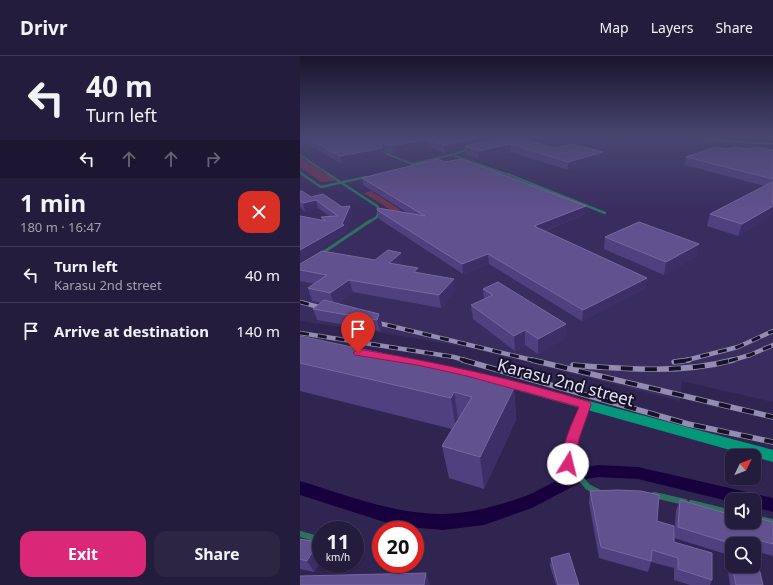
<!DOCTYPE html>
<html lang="en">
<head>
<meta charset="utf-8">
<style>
  :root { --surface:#241c3d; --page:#2c2544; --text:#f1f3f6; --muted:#a3a1b0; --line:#413a57; --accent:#db2777 }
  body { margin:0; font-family:"Noto Sans",sans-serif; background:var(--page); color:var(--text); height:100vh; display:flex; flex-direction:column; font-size:15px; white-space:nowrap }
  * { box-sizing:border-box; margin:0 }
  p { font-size:13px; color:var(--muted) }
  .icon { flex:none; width:22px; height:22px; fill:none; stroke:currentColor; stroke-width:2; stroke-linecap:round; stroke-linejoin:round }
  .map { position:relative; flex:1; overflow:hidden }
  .sheet { display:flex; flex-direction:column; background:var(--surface); width:300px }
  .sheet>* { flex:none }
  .hud { background:#241c3d; color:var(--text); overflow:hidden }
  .needle { width:26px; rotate:47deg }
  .fabs { position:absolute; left:425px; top:393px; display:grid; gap:8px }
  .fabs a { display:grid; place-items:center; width:36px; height:36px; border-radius:8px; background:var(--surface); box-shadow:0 1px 3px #0004,0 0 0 1px var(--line); font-size:20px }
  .speed { position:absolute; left:12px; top:465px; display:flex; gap:8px; font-size:20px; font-weight:700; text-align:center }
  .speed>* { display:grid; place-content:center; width:52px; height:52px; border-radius:50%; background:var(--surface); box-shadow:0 1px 3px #0004,0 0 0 1px var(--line); line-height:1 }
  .speed small { font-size:10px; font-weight:400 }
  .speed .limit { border:6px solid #d22; background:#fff; color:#111 }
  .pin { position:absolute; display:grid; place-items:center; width:34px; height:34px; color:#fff; margin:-41px -17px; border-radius:50% 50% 50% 0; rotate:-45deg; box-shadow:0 0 4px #0007 }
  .pin .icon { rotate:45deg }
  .me { position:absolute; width:44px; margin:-22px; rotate:9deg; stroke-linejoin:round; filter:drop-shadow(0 0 3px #0008) }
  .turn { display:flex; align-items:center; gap:14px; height:84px; padding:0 20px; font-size:18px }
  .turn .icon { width:52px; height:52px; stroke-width:2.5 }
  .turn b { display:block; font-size:28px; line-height:34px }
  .lanes { display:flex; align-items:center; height:38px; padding:0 20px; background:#0003; justify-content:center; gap:20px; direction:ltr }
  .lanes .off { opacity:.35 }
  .round { display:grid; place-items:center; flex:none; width:42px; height:42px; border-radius:12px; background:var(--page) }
  .headline { display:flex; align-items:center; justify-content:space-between; height:68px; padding:0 20px }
  h1 { font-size:24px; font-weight:700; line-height:30px }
  .primary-button { display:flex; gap:8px; margin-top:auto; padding:8px 20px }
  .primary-button a { flex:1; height:46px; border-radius:12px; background:var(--accent); color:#fff; font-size:16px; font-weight:700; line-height:46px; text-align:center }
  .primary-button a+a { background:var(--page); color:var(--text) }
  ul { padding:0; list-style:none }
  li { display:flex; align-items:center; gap:12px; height:56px; padding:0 20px; border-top:1px solid var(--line) }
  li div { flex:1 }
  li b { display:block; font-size:15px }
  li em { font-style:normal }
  header { display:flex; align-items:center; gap:24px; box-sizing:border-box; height:56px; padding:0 20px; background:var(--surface); border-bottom:1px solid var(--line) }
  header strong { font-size:19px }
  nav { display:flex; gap:22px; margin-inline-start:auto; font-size:14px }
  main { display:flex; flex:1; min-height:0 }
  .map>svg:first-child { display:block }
  .built { fill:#392d5f }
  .green { fill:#703551 }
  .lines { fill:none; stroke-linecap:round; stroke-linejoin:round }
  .canal { fill:#18003e; fill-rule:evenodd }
  .lane-far4 { stroke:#2c725f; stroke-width:2 }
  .lane-far3 { stroke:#2c725f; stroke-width:2.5 }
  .lane-far2 { stroke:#2c725f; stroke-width:3 }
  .lane-far1 { stroke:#2c725f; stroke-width:5 }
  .lane { stroke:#2c725f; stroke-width:6 }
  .secondary { fill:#05977a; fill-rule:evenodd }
  .rail-far1-casing { stroke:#948db1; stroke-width:4.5 }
  .rail-casing { stroke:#948db1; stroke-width:5.5 }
  .rail-far1 { stroke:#171326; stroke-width:3; stroke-dasharray:9; stroke-linecap:butt }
  .rail { stroke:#171326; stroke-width:4; stroke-dasharray:12; stroke-linecap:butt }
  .wall { fill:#514080 }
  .shaded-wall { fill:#3d2e68 }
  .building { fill:#61518e; stroke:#75689f }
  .route { fill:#db2777; stroke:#8e194d }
  .labels { text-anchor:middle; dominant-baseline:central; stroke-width:4; stroke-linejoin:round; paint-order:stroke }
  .near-street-label { font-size:17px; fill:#e4e0fd; stroke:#171326 }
</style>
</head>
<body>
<header>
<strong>Drivr</strong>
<nav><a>Map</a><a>Layers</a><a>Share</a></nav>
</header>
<main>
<section class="sheet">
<div class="hud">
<div class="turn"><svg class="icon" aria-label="left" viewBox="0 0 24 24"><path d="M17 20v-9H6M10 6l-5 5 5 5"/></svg><div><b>40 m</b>Turn left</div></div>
<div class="lanes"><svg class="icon" aria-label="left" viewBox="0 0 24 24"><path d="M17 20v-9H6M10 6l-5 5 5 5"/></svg><svg class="icon off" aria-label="ahead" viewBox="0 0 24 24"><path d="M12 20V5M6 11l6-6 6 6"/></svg><svg class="icon off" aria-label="ahead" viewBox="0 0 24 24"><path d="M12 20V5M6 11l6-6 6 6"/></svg><svg class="icon off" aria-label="right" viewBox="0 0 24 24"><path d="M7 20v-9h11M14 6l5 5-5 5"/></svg></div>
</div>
<div class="headline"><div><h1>1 min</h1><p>180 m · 16:47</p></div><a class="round" style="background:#d93025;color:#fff"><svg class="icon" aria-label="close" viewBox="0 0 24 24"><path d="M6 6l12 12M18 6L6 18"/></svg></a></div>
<ul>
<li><svg class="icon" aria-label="left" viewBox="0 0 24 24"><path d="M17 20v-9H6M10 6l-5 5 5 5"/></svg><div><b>Turn left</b><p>Karasu 2nd street</p></div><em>40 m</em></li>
<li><svg class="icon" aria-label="arrive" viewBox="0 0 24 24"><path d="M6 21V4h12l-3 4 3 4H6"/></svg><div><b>Arrive at destination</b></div><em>140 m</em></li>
</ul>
<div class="primary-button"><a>Exit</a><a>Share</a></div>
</section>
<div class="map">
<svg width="473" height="529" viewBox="0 0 473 529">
  <rect width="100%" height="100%" fill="#302551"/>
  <path class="built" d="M0,81H473V346L382,325L380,345L174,293L103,280L0,265Z"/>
  <path class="green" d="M0,101L34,123V125L21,126L0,111Z
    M71,135L101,154L94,156L64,137Z"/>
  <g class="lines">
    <path class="canal" d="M298,409L338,411L473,442V456L454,451V444H432V446L338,423L298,421L287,423L232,452L184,469L143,474L97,470L0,439V425C47,439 93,458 142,458C169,458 195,450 220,442C247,433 269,413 298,409Z"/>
    <path class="lane-far4" d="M398,81L424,85L473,88
      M215,83L226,81
      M317,83L319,81
      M169,93L155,98V100L209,119
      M85,97L112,108L155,98
      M0,99L30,119
      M0,116L4,119"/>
    <path class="lane-far3" d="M2,118L21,131L66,121
      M28,118L77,150L79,154L77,161L69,166
      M207,118L305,157"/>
    <path class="lane-far2" d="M21,198L70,165"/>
    <path class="lane-far1" d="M269,403L272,383L285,349"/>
    <path class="lane" d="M269,402L268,408L288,431L298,436
      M354,439L385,446
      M391,447L432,457
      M454,462L473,466
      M0,478L21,484"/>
    <path class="secondary" d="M199,321L473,394V406L195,328L193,325L195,322Z"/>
    <g class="rail-far1-casing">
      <path id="rail-far1" d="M0,246L26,253
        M70,265L236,305
        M0,277L154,301L167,305
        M383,305L438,291L473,275
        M429,305L450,299L473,289"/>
    </g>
    <g class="rail-casing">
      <path id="rail" d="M163,304L388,368L473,386
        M232,304L473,361
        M374,306L389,304
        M273,309C325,313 381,318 433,304"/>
    </g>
    <use href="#rail-far1" class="rail-far1"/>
    <use href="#rail" class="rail"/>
  </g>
  <path class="wall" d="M0,81H194L195,84H211L254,92L303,96L302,104L268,114L210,96L179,103L166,98L165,92L145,97L128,90L93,98L84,95L85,100L42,108L0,84Z
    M428,93L473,94V158L438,180L407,170L410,158L464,130L385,109L386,101Z
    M145,106L285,158L245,175L347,222L345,232L282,265L189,208L163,218L79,163L77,154L108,157L63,129L62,122Z
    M0,135L11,141L42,151L50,150L52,159L46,175V177L22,164L21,161L29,160L18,152L5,156L0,151Z
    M305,181L399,188L396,200L364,219L304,193Z
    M75,204L104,208L102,209L118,212L119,217L155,235L141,252L53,236L37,248L79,258L82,269L80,275L17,264L13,253L21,247L12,245L8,232L15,228L0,225V208Z
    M183,233L266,268L265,282L238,298L225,289L215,295L173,263L171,249L184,244Z
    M0,280L214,332L216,364L184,433L149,422L142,390L152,373L0,335Z
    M290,435L357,465L374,486L412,524L410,529H390L374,524V512L351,506L348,516L299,502L289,447Z
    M380,444L432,466H473V500L454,495V488H432V500L374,482L376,454Z
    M0,483L18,486L21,492V504L14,516L0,513Z
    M251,502L279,529H256L250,510Z
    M432,508V510H446L463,529H430L428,515Z"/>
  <path class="shaded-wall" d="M184,81H194L195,86L165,90V92L145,97L144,89Z
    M127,83L128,90L93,98L92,90Z
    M83,87L85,100L42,108L40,100L81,89Z
    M210,88V96L179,103L178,95Z
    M303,96L302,104L268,114V106Z
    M16,144L18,152L5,156L3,147Z
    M50,150L52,159L46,175V177L0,205V194L42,168Z
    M286,150L285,158L234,179V170Z
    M473,150V158L438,180L442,168Z
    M399,188L396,200L364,219L366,206Z
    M101,197L104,208L91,219L89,207Z
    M188,198L189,208L163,218L162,208Z
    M118,212L121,224L114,216Z
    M347,222L345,232L282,265L283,254Z
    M154,223L155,235L141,252L139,239Z
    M49,224L53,236L35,250L30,237Z
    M79,258L82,269L80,275L77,264Z
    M266,268L265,282L238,298V283Z
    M225,274V289L215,295L214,280Z
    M214,332L216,364L184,433L180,401Z
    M154,336L159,368L156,374L151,342Z
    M18,486L21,492V504L14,516L7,505Z
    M126,517L130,529H124Z"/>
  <path class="building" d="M5,81H184L144,89L127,83L92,90L83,87L81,89L83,92L40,100Z
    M204,82L211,84L219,82L254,92L272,88L303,96L268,106L210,88L178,95L165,90Z
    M415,91L428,93L434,91L447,93L455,91L473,94V123L386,101Z
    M138,103L145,106L161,103L286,150L234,170L347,222L283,254L188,198L162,208L77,154L78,152L125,160L62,122Z
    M472,126H473V150L442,168L410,158Z
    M0,135H2L11,141L23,138L42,151L50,150L42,168L44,169L0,194V160L26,165L21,161L38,160L16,144L3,147L0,145Z
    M339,166L399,188L366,206L305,181Z
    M88,194L101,197L89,207L118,212L114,216L154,223L139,239L49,224L30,237L8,232L27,219L0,214V208L22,195L75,204Z
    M198,226L266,268L238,283L225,274L214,280L171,249L193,239L183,233Z
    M24,244L79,258L77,264L13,253Z
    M0,280L208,324L214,332L180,401L142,390L172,341L154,336L151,342L0,307Z
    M318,434L341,435L359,439L357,465L374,470V486L412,497V524L378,513V502L352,494L351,505L301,491L290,435Z
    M380,444L432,459V466H454V461L473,466V488L450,482L451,488H433L378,471Z
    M0,483L18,486L7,505L0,503Z
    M269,497L279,529H258L251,502Z
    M432,510H446L459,512L463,529H436Z
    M126,517L124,529H0V520Z"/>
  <linearGradient id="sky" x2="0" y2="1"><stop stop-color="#1a142d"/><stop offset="0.52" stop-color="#484670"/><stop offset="1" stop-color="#484670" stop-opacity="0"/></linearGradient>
  <rect width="473" height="155" fill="url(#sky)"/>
  <path class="route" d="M58,293C137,306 214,323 290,346L291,349L279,383L273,412L268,414L264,412C257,398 273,365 279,351L167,320L117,309L55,299L53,297Z"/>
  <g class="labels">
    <g class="near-street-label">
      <text transform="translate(266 326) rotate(15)">Karasu 2nd street</text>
    </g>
  </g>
</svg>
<div class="fabs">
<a><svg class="needle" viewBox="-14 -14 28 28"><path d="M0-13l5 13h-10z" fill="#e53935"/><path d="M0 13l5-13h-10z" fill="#a3a1b0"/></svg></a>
<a><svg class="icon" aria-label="sound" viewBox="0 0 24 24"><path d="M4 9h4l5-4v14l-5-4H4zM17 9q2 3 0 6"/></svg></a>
<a><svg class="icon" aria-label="search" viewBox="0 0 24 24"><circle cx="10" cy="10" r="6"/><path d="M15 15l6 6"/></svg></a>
</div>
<div class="speed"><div>11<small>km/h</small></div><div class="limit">20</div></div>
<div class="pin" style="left:58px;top:297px;background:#d93025"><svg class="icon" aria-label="arrive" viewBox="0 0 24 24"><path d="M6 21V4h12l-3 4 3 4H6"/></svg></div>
<svg class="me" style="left:268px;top:408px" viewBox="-20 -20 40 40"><circle r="19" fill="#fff"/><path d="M0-13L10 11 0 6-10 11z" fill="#db2777"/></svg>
</div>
</main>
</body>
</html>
